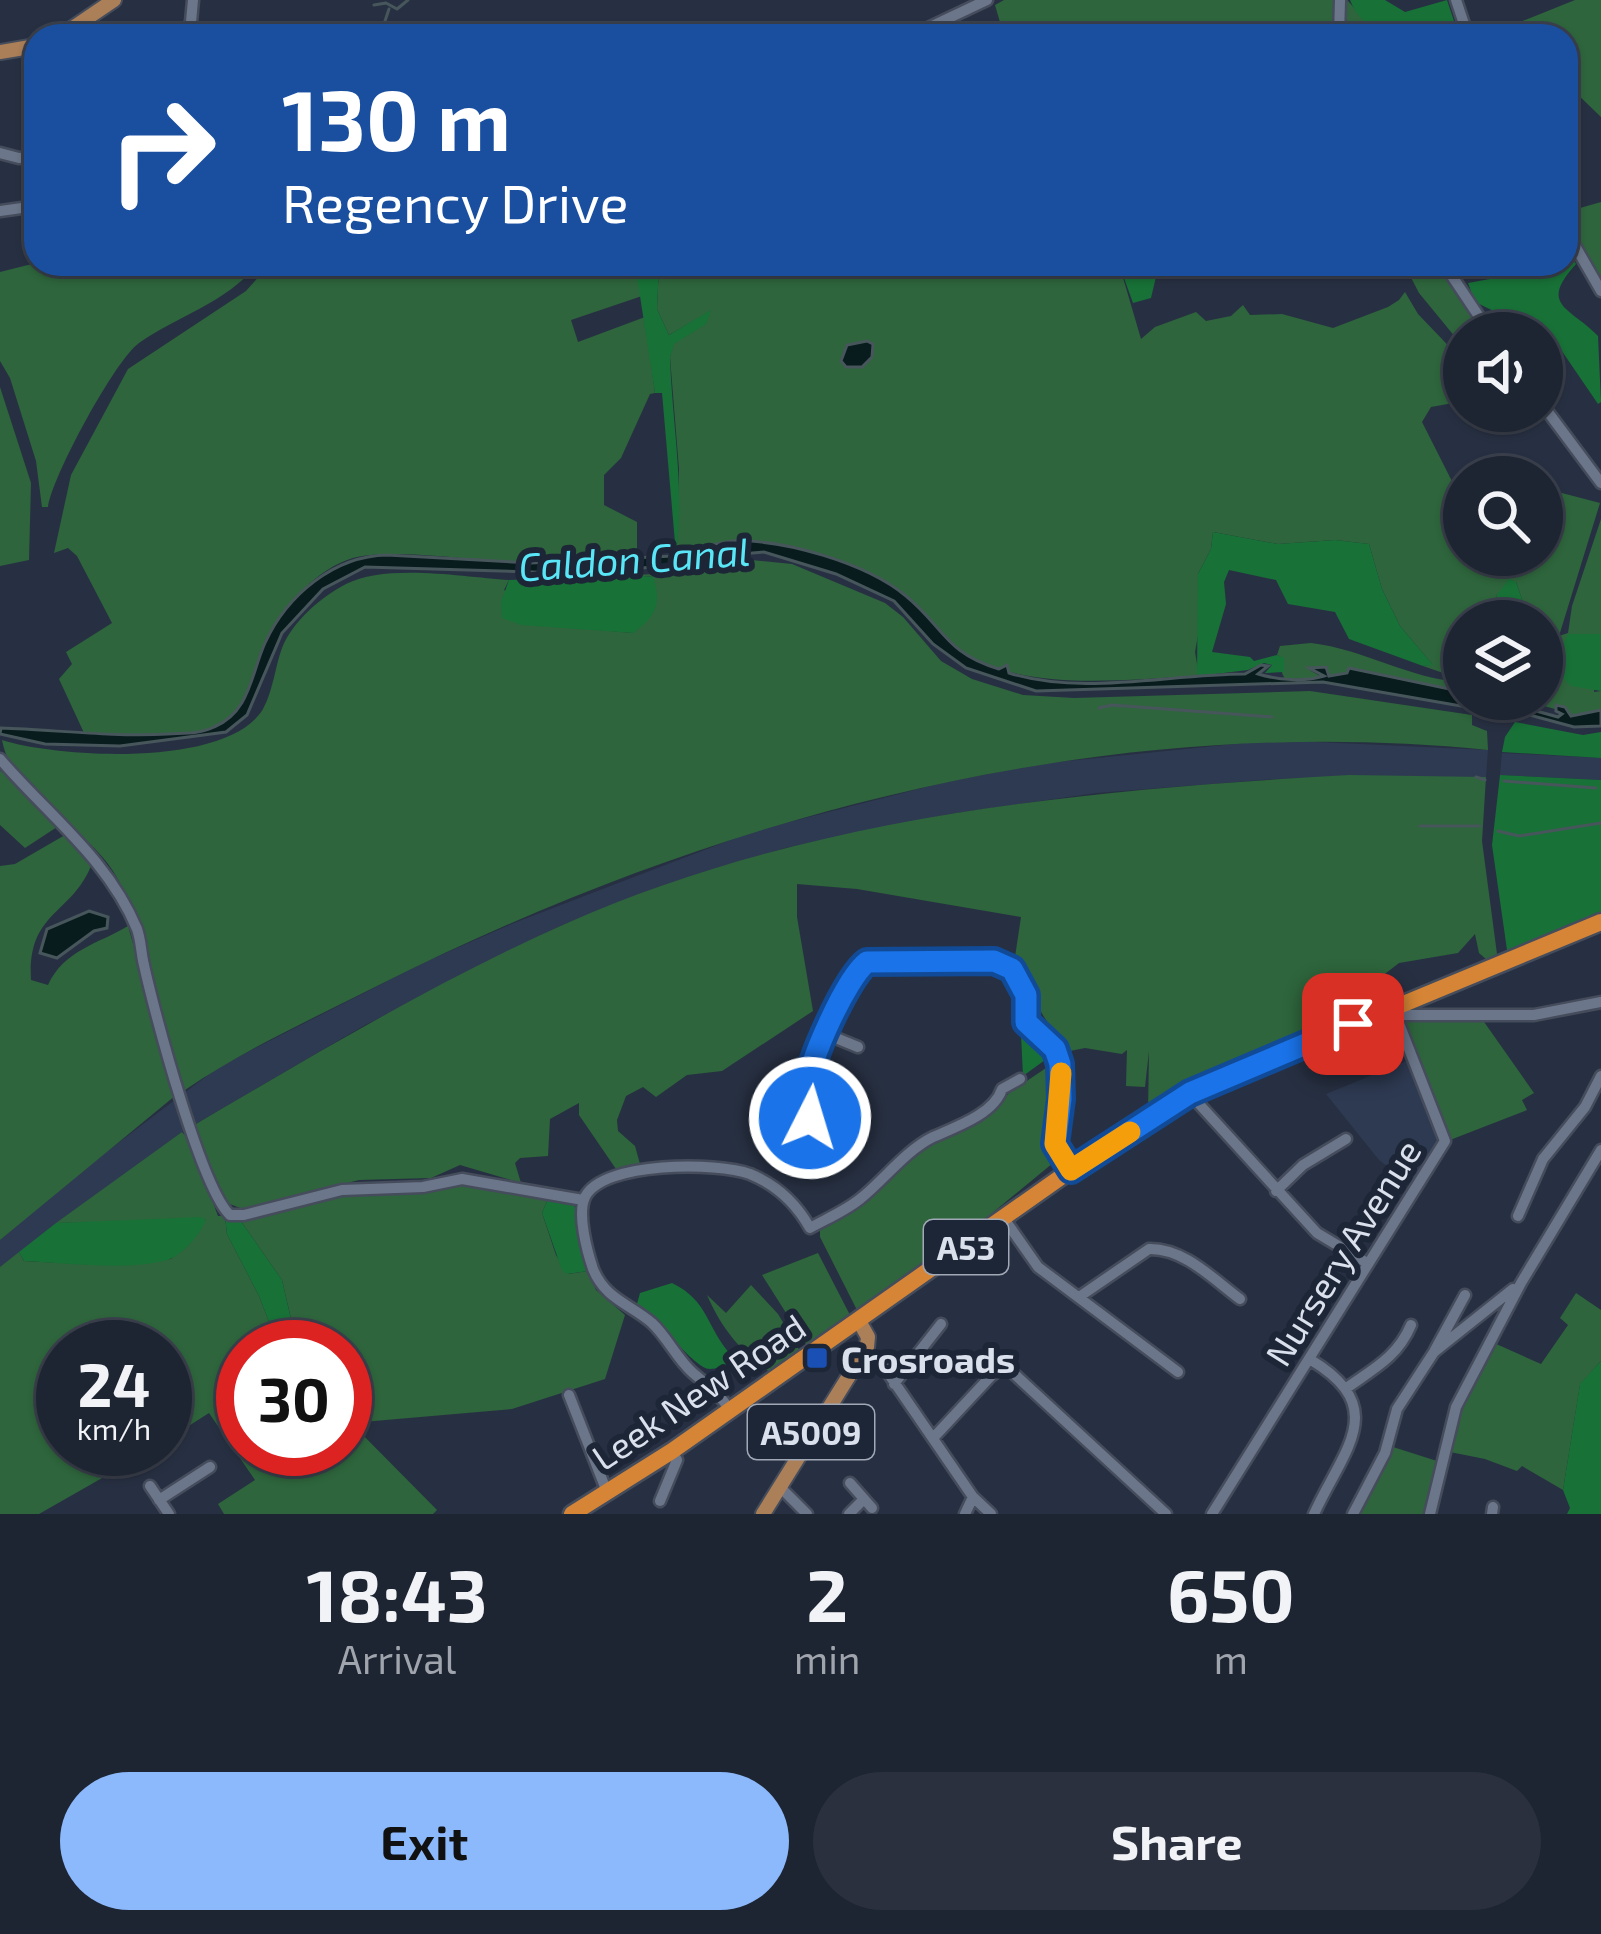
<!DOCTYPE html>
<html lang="en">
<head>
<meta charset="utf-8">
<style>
  :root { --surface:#1d2432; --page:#2a303e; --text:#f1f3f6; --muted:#a0a4ac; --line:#3b414d; --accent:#8cb9fc }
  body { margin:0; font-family:"Exo 2",sans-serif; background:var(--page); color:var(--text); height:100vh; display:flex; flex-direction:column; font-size:45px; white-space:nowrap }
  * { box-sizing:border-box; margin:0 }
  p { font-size:39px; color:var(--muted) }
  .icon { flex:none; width:66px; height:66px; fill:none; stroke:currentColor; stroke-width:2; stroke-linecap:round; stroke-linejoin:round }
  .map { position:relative; height:1514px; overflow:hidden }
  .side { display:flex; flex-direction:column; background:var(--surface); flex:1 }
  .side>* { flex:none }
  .top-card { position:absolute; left:24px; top:24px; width:1554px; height:252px; border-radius:36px; box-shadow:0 3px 9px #0004,0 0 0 3px var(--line); background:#1a4fa0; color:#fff; overflow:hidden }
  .buttons { position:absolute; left:1443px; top:312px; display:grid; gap:24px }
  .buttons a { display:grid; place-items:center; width:120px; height:120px; border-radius:50%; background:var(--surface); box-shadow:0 3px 9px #0004,0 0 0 3px var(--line); font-size:60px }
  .speed { position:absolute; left:36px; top:1320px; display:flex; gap:24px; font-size:60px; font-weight:700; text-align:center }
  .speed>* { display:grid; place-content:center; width:156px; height:156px; border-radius:50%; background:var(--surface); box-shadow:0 3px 9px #0004,0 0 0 3px var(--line); line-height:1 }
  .speed small { font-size:30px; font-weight:400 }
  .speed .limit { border:18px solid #d22; background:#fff; color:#111 }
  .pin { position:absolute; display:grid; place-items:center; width:102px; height:102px; color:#fff; margin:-51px; border-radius:24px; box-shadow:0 6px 18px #0006 }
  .me { position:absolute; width:132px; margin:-66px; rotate:5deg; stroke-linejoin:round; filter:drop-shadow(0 0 9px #0008) }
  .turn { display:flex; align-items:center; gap:42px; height:252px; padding:0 60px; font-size:54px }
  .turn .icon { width:156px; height:156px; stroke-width:2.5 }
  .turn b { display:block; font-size:84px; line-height:102px }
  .eta { display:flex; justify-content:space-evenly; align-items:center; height:204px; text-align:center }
  .eta b { font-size:72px; font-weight:700; line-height:84px }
  .action { display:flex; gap:24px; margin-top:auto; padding:24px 60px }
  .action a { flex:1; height:138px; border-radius:72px; background:var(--accent); color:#111; font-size:48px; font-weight:700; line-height:138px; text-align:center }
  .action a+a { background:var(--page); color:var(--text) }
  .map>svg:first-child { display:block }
  .built { fill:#2e3a52 }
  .green { fill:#2e653c; fill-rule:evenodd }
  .forest { fill:#187137 }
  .water { fill:#081b1d; stroke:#47565b; stroke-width:3 }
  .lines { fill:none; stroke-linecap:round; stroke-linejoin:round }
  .stream { stroke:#47565b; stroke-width:3 }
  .minor-casing { stroke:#454c5b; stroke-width:15 }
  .major-casing { stroke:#454c5b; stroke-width:18 }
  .highway-casing { stroke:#454c5b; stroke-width:21 }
  .minor { stroke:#6b768a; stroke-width:10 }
  .major { stroke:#ab7f57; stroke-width:14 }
  .highway { stroke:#d58535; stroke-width:16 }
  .route-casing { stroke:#114b97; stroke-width:30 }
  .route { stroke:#1a73e8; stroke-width:21 }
  .slow { stroke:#f59e0b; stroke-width:21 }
  .transit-dot { fill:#1a4fb4; stroke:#1d2637; stroke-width:4.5 }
  .labels { text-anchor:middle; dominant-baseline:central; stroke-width:12; stroke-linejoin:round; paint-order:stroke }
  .shield { fill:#1d2637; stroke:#a1a8b6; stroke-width:3 }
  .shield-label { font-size:33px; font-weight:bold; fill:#dae0ec }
  .street-label { font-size:36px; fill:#dae0ec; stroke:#1d2637 }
  .poi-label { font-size:36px; font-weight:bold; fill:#dae0ec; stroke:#1d2637; text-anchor:start }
  .water-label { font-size:39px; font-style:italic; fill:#59e7f8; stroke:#1d2637 }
</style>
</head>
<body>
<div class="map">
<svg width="1601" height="1514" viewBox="0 0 1601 1514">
  <rect width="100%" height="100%" fill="#273042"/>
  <path class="built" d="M1274,740L1488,750L1486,777L1274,779L1096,793L950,814L785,848L643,894L565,924L365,1025L182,1132L0,1267V1240L65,1183L220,1066L427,961L514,923L754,831L942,783L1038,764Z
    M1502,753L1601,758V780L1500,775Z
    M1409,1060L1439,1136L1437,1146L1412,1186L1379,1160L1326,1094Z"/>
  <path class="green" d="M1004,0H1336V36H1004L995,5Z
    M1347,0C1360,13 1368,31 1391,36H1347Z
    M1575,0H1601V117L1572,89L1577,83L1566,77V36H1514L1510,26Z
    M1601,202V278L1566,221V212Z
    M36,263L257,264C230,301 176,317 139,343C115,360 52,477 48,507H42L36,461L10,378L0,361V272Z
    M270,264H635L642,296L571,320L578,342L645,317L655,393L650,394L621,458L604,475V505L637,522V558C601,560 564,563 527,563C484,562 391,547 353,558C318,568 283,606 267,638C251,671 251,713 213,728C182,741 118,737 85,735L59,679L72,664L66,652L112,623L77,556L68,548L54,553L71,475L128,369L246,291Z
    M659,264H1119L1141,339L1155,327L1196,312L1206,321L1231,316L1243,305L1250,315L1282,314L1333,328L1388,307L1399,300L1405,292L1418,314L1464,362V401L1431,407L1422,422L1464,505V555H1542V519H1550L1558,492L1600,503L1559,636L1568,633L1572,606L1601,519V634L1594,692L1601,691V710L1571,716L1556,705L1555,709L1518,699H1542V657L1551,640L1542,629V621H1534L1526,611L1516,582L1497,595L1492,621H1464V675L1446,674L1423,666L1432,664L1400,626L1382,589L1369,544L1335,540L1278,544L1213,532L1211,549L1198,574L1200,624L1195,652L1199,676C1124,679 1052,690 981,663C946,650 934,618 907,596C858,556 740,522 682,556L677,545L679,469L670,357L673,344L711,311L669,335L657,309Z
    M1404,264H1438L1476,321L1456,338L1419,293Z
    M0,387L31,483L29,560L0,566Z
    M731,558L792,564L885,603L903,617L941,661L972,679L1023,695L1074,698L1310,691L1472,715V725L1487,731L1488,750C1105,711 718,814 377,986C312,1019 245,1049 185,1090C174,1052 160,1013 150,975C141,938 134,904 113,871C83,824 12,796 2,740C58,758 228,768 263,709C273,691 275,667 282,648C292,622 322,596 346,584C386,563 464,577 509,580L504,590L599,630L633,633L653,577L634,575L676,573Z
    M1311,643C1364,649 1411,680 1464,682V692L1349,668L1347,673L1328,677L1309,670L1324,678L1285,679L1282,673L1284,659L1277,655L1280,646Z
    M0,771L9,774L57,827L25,848L0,825Z
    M1349,775L1486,777L1482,841L1497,954L1487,960L1479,953L1475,934L1458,953L1399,963L1381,977L1329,999L1327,1024L1228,1065L1148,1114L1149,1051L1145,1087L1126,1086L1127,1050L1122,1054L1085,1048L1070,1051C1059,1038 1048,1025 1040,1010C1028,986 1041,983 1015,957L1021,917L857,889L797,884V917L813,1011L722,1071L687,1075L656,1097L643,1087L626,1096L617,1120L618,1131L635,1146L640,1164L616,1169L579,1115V1103L550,1119L548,1156L520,1158L515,1163L521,1183L460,1165L431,1178L359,1180L243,1209L227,1203L194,1129L196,1124C317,1053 437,981 565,924C810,815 1084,790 1349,775Z
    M65,835L91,866C71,915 27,912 31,980L48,985C64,950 98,944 128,926L176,1095L0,1240V866L15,864Z
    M1400,1018L1482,1019L1534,1093L1522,1100L1527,1110L1450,1140Z
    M1049,1066L1053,1163L939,1257L858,1312L820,1237V1228L931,1141L999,1105L1009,1093Z
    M182,1132L190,1141L218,1216H225L227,1234L259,1296L278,1345L296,1340L282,1280L240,1220L337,1196L453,1185H480L548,1199L542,1213L556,1255L568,1274L588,1271L596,1290L625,1315L605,1379L512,1409L351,1423L437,1510L433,1514H224L218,1504L255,1480L209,1413L165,1441V1347H63V1449H153L39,1514H0V1267L19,1252L24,1261L102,1265L171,1259L206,1220L56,1223ZM243,1347H345V1449H243Z
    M818,1253L850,1315L807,1346L762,1275Z
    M751,1285L778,1314L800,1351L770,1372C740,1351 722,1329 707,1295L726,1313Z
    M1576,1293L1601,1310V1361L1580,1385L1563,1490L1522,1466L1517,1471L1485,1459L1445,1451L1461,1403L1494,1343L1541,1364L1568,1325L1560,1318Z
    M1393,1447L1437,1461L1424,1514H1357Z"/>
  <path class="forest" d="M1350,0H1385L1405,12L1447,0L1459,36C1418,36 1368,46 1350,0Z
    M1566,247L1576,264C1538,306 1570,307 1598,336L1601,402L1598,404L1553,338L1542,333H1506L1500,314L1475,302L1468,283L1495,278L1496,264H1566Z
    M635,264H659L657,309L669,335L711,310L706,324L674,344L670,357C672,423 685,487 676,554L662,393H655Z
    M1119,264H1159L1151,298L1133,303Z
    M1213,532L1278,544L1335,540L1369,544L1382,589L1400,626L1433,665L1423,666L1349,639L1335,612L1288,604L1276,580L1229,570L1224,582L1226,604L1212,652L1250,657L1254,661L1277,655L1284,658V672L1265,673L1272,665L1264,663L1248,670L1215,674L1212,682L1197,674L1198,574L1211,549Z
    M634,575L653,577C662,604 656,616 633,633L521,625L502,618L501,602L509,580Z
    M1509,579L1516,582L1526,611L1534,621H1492L1497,595Z
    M1568,634H1601V691L1571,686L1548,662L1561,650Z
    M1515,722L1583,735L1601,732V758L1502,752L1505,737Z
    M1500,775L1601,780V915L1513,951L1507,950L1492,845Z
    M1021,1034L1045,1055V1060L1023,1076Z
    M548,1199L570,1202L577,1209L588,1271L567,1274L562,1270L542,1213Z
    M225,1216L240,1220L282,1280L296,1341L278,1345L259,1296L227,1234Z
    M201,1217L206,1220C200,1234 183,1255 167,1260C127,1271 66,1263 24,1261L19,1252L56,1223Z
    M672,1283C709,1301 706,1327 731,1355L729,1364C723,1366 717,1369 710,1369C694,1369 655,1315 637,1304L640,1293Z
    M1601,1361V1514H1567L1570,1508L1563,1490L1580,1384Z"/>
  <path class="water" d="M867,341L873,344L872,357L862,367H846L841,361L847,345Z
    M732,541C784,539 866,563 906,596C944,627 945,653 999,669L1007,665L1009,673C1083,696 1168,674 1245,674L1261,665L1268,666L1258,674C1278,680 1305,682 1324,676L1309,668L1326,667L1329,676L1347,673L1349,668L1464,692V699H1493L1558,717L1562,714L1556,711V705L1565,707L1571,716L1601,710V726L1574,727L1526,714L1484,710L1323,682L1036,691L966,668L933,644L894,601L836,574L764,552L683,559L682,556L695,548Z
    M387,555L531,563L673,556L679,561L670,566L564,573L365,567L323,589L282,633L247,715L226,732L120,746L45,744L0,734L1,728C57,730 112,737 168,734C184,733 200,734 214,727C250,712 251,674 265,643C287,595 334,556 387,555Z
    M89,911L108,917L107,928L94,931L57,958L40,953L47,929Z"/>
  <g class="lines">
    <path class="stream" d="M374,5L386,3L397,9L408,0
      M389,9L385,21L389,36
      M1099,708L1112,705L1272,717
      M1476,777L1485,780
      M1504,781L1596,788
      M1420,826H1480
      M1498,831L1519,836L1601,823"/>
    <g class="minor-casing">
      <path id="minor" d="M1456,0L1468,36
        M183,36L191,22L193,0
        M911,36L987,0
        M1339,36L1340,0
        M0,153L19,158L36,157
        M0,211L36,206
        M1566,230L1601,291
        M1444,264L1490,333
        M1542,404L1601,483
        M0,759C48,815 108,859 137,929C141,940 141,953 144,965C154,1011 201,1188 230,1215H244L342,1190L423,1187L462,1179L583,1200
        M1394,1015H1534L1601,1002
        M826,1034L858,1047
        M1189,1093L1317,1233L1367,1263
        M798,1139L810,1118L809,1078L859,967L867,961H994C1023,973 1026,992 1026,1022L1055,1049L1060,1064L1061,1098L1055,1144L1071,1170
        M1276,1191L1303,1165L1346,1139
        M1518,1216L1543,1159L1585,1107L1601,1076
        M1005,1220L1038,1267L1178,1372
        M1079,1297L1149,1249C1184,1248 1213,1279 1240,1299
        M1435,1350L1465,1295
        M862,1356L877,1357L973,1497L991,1514
        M1311,1360C1391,1408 1343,1450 1314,1514
        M894,1384L941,1324
        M1348,1387C1375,1368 1398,1356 1411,1325
        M569,1395L607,1492
        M730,1411C720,1393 708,1386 693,1373C677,1359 668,1338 652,1323C630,1304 605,1299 593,1269C587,1251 577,1214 585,1197C603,1161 718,1162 750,1174C777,1185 796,1203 810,1228C826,1219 845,1211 860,1199C884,1180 905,1151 933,1137C956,1127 994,1114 1002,1089L1020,1079
        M935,1436L991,1376L1000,1369L1011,1371L1166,1514
        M850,1483L872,1508
        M150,1486L169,1514
        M779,1486L807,1514
        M159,1500L210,1467
        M660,1501L677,1460L672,1451
        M849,1514L864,1499
        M965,1514L973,1497
        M1212,1514L1445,1141L1393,1008
        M1353,1514L1385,1453L1397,1409L1434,1352L1513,1289
        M1430,1514L1456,1407L1521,1283L1601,1150
        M1492,1514L1493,1507"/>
    </g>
    <g class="major-casing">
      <path id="major" d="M61,36L114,0
        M0,52L36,46
        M763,1514L867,1347L868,1337L859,1321"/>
    </g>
    <g class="highway-casing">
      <path id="highway" d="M572,1514L672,1451L1071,1170L1189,1093L1601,922"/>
    </g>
    <use href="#minor" class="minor"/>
    <use href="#major" class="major"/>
    <use href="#highway" class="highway"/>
  </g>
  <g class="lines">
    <g class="route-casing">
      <path id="route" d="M810,1118C810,1109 806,1099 807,1090C807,1064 847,977 867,962L994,961L1012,969L1026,995V1022L1055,1049L1060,1064L1061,1099L1055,1144L1071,1170L1190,1093L1353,1024"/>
    </g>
    <use href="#route" class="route"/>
    <path class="slow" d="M1061,1073L1055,1144L1071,1170L1130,1132"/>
  </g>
  <rect class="transit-dot" x="805" y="1346" width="24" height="24" rx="6"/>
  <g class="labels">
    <g class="shield">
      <rect x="924" y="1220" width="84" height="54" rx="9"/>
      <rect x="748" y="1405" width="126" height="54" rx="9"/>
    </g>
    <g class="shield-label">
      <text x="966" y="1247">A53</text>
      <text x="811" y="1432">A5009</text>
    </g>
    <g class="street-label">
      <text transform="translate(1342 1252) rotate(-58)">Nursery Avenue</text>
      <text transform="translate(698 1391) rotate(-34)">Leek New Road</text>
    </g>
    <g class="poi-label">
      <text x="841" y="1358">Crosroads</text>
    </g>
    <g class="water-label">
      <text transform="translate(634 558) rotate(-4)">Caldon Canal</text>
    </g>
  </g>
</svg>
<div class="buttons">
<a><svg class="icon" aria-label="sound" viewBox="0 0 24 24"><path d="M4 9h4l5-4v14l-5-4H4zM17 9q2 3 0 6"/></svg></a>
<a><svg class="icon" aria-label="search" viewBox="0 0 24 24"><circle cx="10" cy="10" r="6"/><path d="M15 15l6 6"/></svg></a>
<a><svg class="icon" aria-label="layers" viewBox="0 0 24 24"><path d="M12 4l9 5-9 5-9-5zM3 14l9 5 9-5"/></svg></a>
</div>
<div class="speed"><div>24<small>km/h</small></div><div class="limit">30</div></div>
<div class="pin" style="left:1353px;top:1024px;background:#d93025"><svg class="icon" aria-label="arrive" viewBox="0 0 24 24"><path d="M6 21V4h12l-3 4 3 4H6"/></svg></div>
<svg class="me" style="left:810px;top:1118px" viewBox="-20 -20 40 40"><circle r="17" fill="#1a73e8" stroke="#fff" stroke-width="3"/><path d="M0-11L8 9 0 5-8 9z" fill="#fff"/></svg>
<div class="top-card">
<div class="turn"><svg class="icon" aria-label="right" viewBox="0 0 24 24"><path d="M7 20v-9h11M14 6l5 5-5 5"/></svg><div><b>130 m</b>Regency Drive</div></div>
</div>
</div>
<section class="side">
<div class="eta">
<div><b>18:43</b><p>Arrival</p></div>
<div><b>2</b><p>min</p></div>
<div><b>650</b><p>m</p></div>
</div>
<div class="action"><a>Exit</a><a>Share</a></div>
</section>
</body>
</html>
